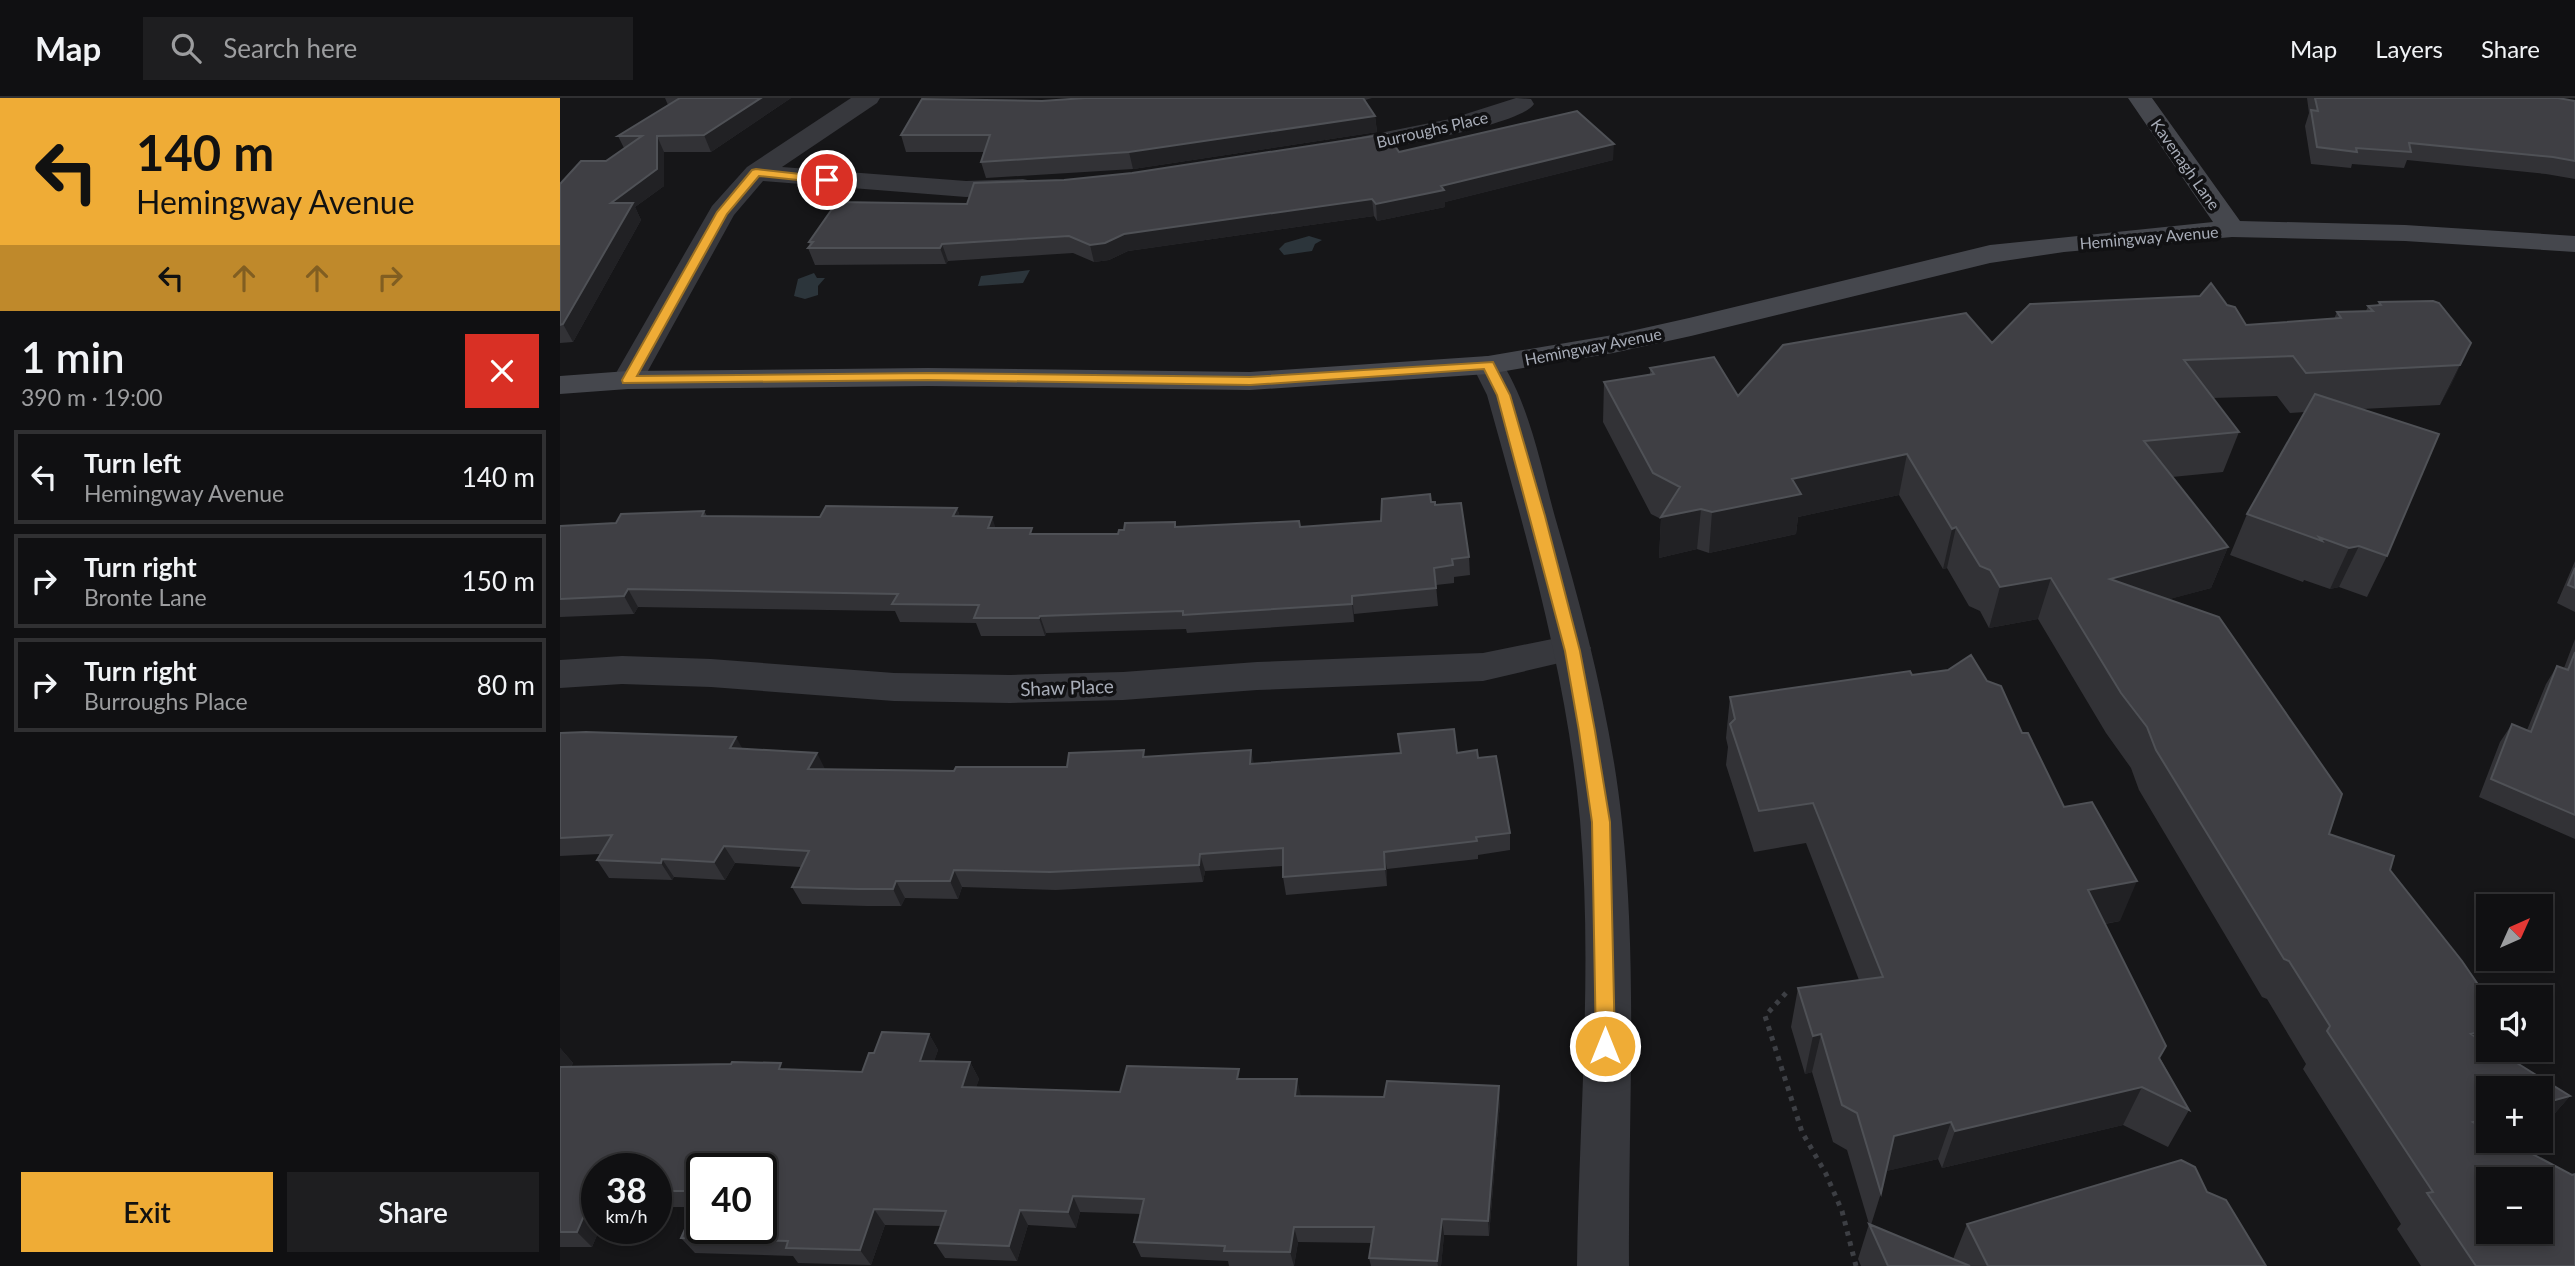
<!DOCTYPE html>
<html lang="en">
<head>
<meta charset="utf-8">
<style>
  :root { --surface:#101012; --page:#1e1e20; --text:#f1f3f6; --muted:#9c9d9f; --line:#303032; --accent:#efac36 }
  body { margin:0; font-family:Lato,sans-serif; background:var(--page); color:var(--text); height:100vh; display:flex; flex-direction:column; font-size:26px; white-space:nowrap }
  * { box-sizing:border-box; margin:0 }
  p { font-size:23px; color:var(--muted) }
  .icon { flex:none; width:38px; height:38px; fill:none; stroke:currentColor; stroke-width:2; stroke-linecap:round; stroke-linejoin:round }
  .map { position:relative; flex:1; overflow:hidden }
  .panel { display:flex; flex-direction:column; background:var(--surface); width:560px }
  .panel>* { flex:none }
  .guide { background:#efac36; color:#111; overflow:hidden }
  .needle { width:46px; rotate:45deg }
  .controls { position:absolute; left:1916px; top:796px; display:grid; gap:14px }
  .controls a { display:grid; place-items:center; width:77px; height:77px; border-radius:0px; background:var(--surface); box-shadow:0 4px 10px #0003,0 0 0 2px var(--line); font-size:35px }
  .speed { position:absolute; left:21px; top:1055px; display:flex; gap:14px; font-size:35px; font-weight:700; text-align:center }
  .speed>* { display:grid; place-content:center; width:91px; height:91px; border-radius:50%; background:var(--surface); box-shadow:0 4px 10px #0003,0 0 0 2px var(--line); line-height:1 }
  .speed small { font-size:18px; font-weight:400 }
  .speed .limit { border:4px solid #111; border-radius:10px; background:#fff; color:#111 }
  .pin { position:absolute; display:grid; place-items:center; width:60px; height:60px; color:#fff; margin:-30px; border:4px solid #fff; border-radius:50%; box-shadow:0 2px 7px #0007 }
  .me { position:absolute; width:77px; margin:-38px; rotate:0deg; stroke-linejoin:round; filter:drop-shadow(0 0 5px #0008) }
  .turn { display:flex; align-items:center; gap:24px; height:147px; padding:0 21px; font-size:32px }
  .turn .icon { width:91px; height:91px; stroke-width:2.5 }
  .turn b { display:block; font-size:49px; line-height:60px }
  .lanes { display:flex; align-items:center; height:66px; padding:0 21px; background:#0003; justify-content:center; gap:35px; direction:ltr }
  .lanes .off { opacity:.35 }
  .round { display:grid; place-items:center; flex:none; width:74px; height:74px; border-radius:0px; background:var(--page) }
  .overview { display:flex; align-items:center; justify-content:space-between; height:119px; padding:0 21px }
  h1 { font-size:42px; font-weight:600; line-height:52px }
  .button { display:flex; gap:14px; margin-top:auto; padding:14px 21px }
  .button a { flex:1; height:80px; border-radius:0px; background:var(--accent); color:#111; font-size:28px; font-weight:600; line-height:80px; text-align:center }
  .button a+a { background:var(--page); color:var(--text) }
  ul { padding:0; list-style:none }
  li { display:flex; align-items:center; gap:21px; height:94px; margin:0 14px 10px; padding:0 7px; border:4px solid var(--line); border-radius:0px }
  li div { flex:1 }
  li b { display:block; font-size:26px }
  li em { font-style:normal }
  header { display:flex; align-items:center; gap:42px; box-sizing:border-box; height:98px; padding:0 35px; background:var(--surface); border-bottom:2px solid var(--line) }
  header strong { font-size:33px }
  nav { display:flex; gap:38px; margin-inline-start:auto; font-size:24px }
  .search { width:490px; height:63px; background:var(--page); display:flex; align-items:center; gap:18px; box-sizing:border-box; padding:0 24px; border-radius:0px; color:var(--muted); font-size:26px }
  main { display:flex; flex:1; min-height:0 }
  .map>svg:first-child { display:block }
  .water { fill:#2c353b }
  .lines { fill:none; stroke-linecap:round; stroke-linejoin:round }
  .path { stroke:#3d3f44; stroke-width:5; stroke-dasharray:4.5 6; stroke-linecap:butt }
  .minor { fill:#37383d; fill-rule:evenodd }
  .tertiary { fill:#37383d; fill-rule:evenodd }
  .secondary { fill:#45474d; fill-rule:evenodd }
  .wall { fill:#323236 }
  .shaded-wall { fill:#212124 }
  .building { fill:#3f3f44; stroke:#4f5156; stroke-width:2; fill-rule:evenodd }
  .route { fill:#efac36; stroke:#9b7023; stroke-width:2 }
  .labels { text-anchor:middle; dominant-baseline:central; stroke-width:7; stroke-linejoin:round; paint-order:stroke }
  .far-street-label { font-size:16px; fill:#a8adb8; stroke:#111113 }
  .street-label { font-size:19px; fill:#a8adb8; stroke:#111113 }
</style>
</head>
<body>
<header>
<strong>Map</strong>
<div class="search"><svg class="icon" aria-label="search" viewBox="0 0 24 24"><circle cx="10" cy="10" r="6"/><path d="M15 15l6 6"/></svg>Search here</div>
<nav><a>Map</a><a>Layers</a><a>Share</a></nav>
</header>
<main>
<section class="panel">
<div class="guide">
<div class="turn"><svg class="icon" aria-label="left" viewBox="0 0 24 24"><path d="M17 20v-9H6M10 6l-5 5 5 5"/></svg><div><b>140 m</b>Hemingway Avenue</div></div>
<div class="lanes"><svg class="icon" aria-label="left" viewBox="0 0 24 24"><path d="M17 20v-9H6M10 6l-5 5 5 5"/></svg><svg class="icon off" aria-label="ahead" viewBox="0 0 24 24"><path d="M12 20V5M6 11l6-6 6 6"/></svg><svg class="icon off" aria-label="ahead" viewBox="0 0 24 24"><path d="M12 20V5M6 11l6-6 6 6"/></svg><svg class="icon off" aria-label="right" viewBox="0 0 24 24"><path d="M7 20v-9h11M14 6l5 5-5 5"/></svg></div>
</div>
<div class="overview"><div><h1>1 min</h1><p>390 m · 19:00</p></div><a class="round" style="background:#d93025;color:#fff"><svg class="icon" aria-label="close" viewBox="0 0 24 24"><path d="M6 6l12 12M18 6L6 18"/></svg></a></div>
<ul>
<li><svg class="icon" aria-label="left" viewBox="0 0 24 24"><path d="M17 20v-9H6M10 6l-5 5 5 5"/></svg><div><b>Turn left</b><p>Hemingway Avenue</p></div><em>140 m</em></li>
<li><svg class="icon" aria-label="right" viewBox="0 0 24 24"><path d="M7 20v-9h11M14 6l5 5-5 5"/></svg><div><b>Turn right</b><p>Bronte Lane</p></div><em>150 m</em></li>
<li><svg class="icon" aria-label="right" viewBox="0 0 24 24"><path d="M7 20v-9h11M14 6l5 5-5 5"/></svg><div><b>Turn right</b><p>Burroughs Place</p></div><em>80 m</em></li>
</ul>
<div class="button"><a>Exit</a><a>Share</a></div>
</section>
<div class="map">
<svg width="2015" height="1168" viewBox="0 0 2015 1168">
  <rect width="100%" height="100%" fill="#161618"/>
  <path class="water" d="M749,138L762,142L755,146L752,153L724,157L719,151L725,145Z
    M470,172L463,185L418,188L421,178Z
    M254,175L257,180H265L258,188V197L245,201L234,198L238,181Z"/>
  <g class="lines">
    <path class="path" d="M1226,895L1205,918L1242,1034L1266,1076L1282,1113L1296,1168"/>
    <path class="minor" d="M291,0H320L317,5L222,69L406,83L463,81L472,83L476,89L472,95L406,99L203,83L174,117L79,289L68,291L57,289L52,282L152,108L187,69Z
      M956,0L971,1L974,6C959,29 812,52 779,58L770,55L766,50L770,45L890,21Z
      M1012,537L1025,541L1031,550L1025,559L923,583L697,592L563,602L450,605L334,603L151,589L62,586L0,590V562L62,558L151,561L334,575L450,577L563,574L697,564L923,555Z"/>
    <path class="tertiary" d="M928,258L939,260C969,304 981,369 995,419C1024,519 1051,620 1062,724C1078,871 1068,1020 1069,1168H1017C1019,1020 1033,870 1020,722C1007,577 966,437 927,297L912,267L917,260Z"/>
    <path class="secondary" d="M1568,0H1592L1680,123L1845,127L2015,138V154L1845,143L1672,139L1504,154L1430,165L1131,238L1053,255L928,276L690,292L368,288L68,291L0,296V278L68,273L368,270L690,274L928,258L1053,237L1129,220L1430,147L1653,124Z"/>
  </g>
  <path class="wall" d="M105,0H231L151,54H104V88L75,109L81,122L13,244L0,245V86L46,63L64,50L58,38L108,7Z
    M812,0L805,2L815,18L817,34L573,71L426,80L421,64L425,54H346L341,37L482,3Z
    M1747,0H1998L2015,3V81L1986,76L1847,62L1844,70L1792,66L1791,70L1751,66L1745,28L1749,15Z
    M839,54L1053,62L885,104V109L817,123L814,118L568,153L549,162L534,164L513,155L388,163L386,166L255,167L248,150L250,148L249,144L504,82Z
    M1819,204L1911,245L1880,307L1802,311L1827,458L1807,499L1779,489L1770,491L1744,482L1743,484L1670,457L1687,416L1745,314L1730,315L1717,298L1653,300L1679,334L1663,374L1612,379L1668,449L1651,490L1609,501L1769,736L1830,772L1928,952L2010,998L1981,1031V990L1928,1043L2015,1168H1861L1837,1131L1841,1126L1743,971L1746,966L1707,901L1702,899L1579,692L1571,670L1546,635L1478,521L1429,530L1420,513L1409,508L1387,470L1383,471L1339,397L1238,419L1236,436L1149,455L1137,451L1099,460L1101,421L1091,416L1043,324L1044,284L1090,277V270L1178,298L1432,245L1667,207L1686,227L1774,221L1777,214L1806,213L1808,208L1818,207Z
    M871,404L875,407L909,459L910,477L894,479V485L876,487L878,508L794,516V524L627,535L626,531L486,535L485,538H421L416,525L340,524L335,513L78,509L74,516L0,519V428L56,425L144,413L147,418L260,419L397,410L400,419L436,430L474,436H558L617,429H740L821,423Z
    M2015,463V514L1997,505Z
    M2015,541V741L1919,699L1940,644L1952,626L1967,632L1986,586L1997,568L2004,570Z
    M1352,577L1427,583L1462,635L1560,823L1545,826L1600,960L1629,1012L1608,1049L1563,1027L1382,1070L1378,1061L1326,1073L1321,1095L1311,1127L1393,1161L1407,1126L1647,1094L1706,1168H1301L1298,1161L1309,1126L1287,1052L1273,1044L1252,974L1245,976L1231,929L1238,890L1299,882L1246,745L1194,754L1166,667L1168,649L1166,640L1170,599Z
    M0,635L182,650L265,671L394,673L507,669L586,659L694,666L897,655L918,660L950,735V752L918,757V761L827,771V788L795,791L726,797L723,779V768L645,773L643,784L496,792L402,789L398,801L345,800L341,808H307L242,806L232,789L241,769L175,765L165,782L114,779L112,782L49,780L37,762L40,756L0,758Z
    M369,936L378,952L374,963L410,964L419,981L416,989L560,994L682,981L741,998L940,1004L929,1138L884,1137L881,1168H811L809,1160L812,1145L738,1144L734,1168H669L668,1163L581,1159L574,1144L581,1116L520,1114L516,1130L468,1127L457,1163L385,1160L375,1145L381,1128L325,1127L311,1167L238,1165L233,1158L135,1155L121,1140L135,1109H96V1071H37V1130H40L32,1149H0V950L13,965L11,969L226,972L302,974L314,955Z"/>
  <path class="shaded-wall" d="M201,0H231L151,54L144,37Z
    M815,18L817,34L573,71L569,54Z
    M97,38L104,54V88L75,109L81,122L13,244L3,226L51,105Z
    M1054,46L1053,62L885,104V109L817,123L816,106L881,88Z
    M812,101L814,118L568,153L549,162L534,164L530,147L564,136Z
    M382,146L388,163L386,166L380,150Z
    M1911,245L1892,285L1880,307Z
    M1347,356L1339,397L1238,419L1236,436L1149,455L1152,414L1232,381Z
    M397,410L403,428L393,418Z
    M1141,411L1137,451L1099,460L1101,419Z
    M432,419L438,437L428,430Z
    M1396,429L1387,470L1383,471L1392,431Z
    M1799,448L1779,489L1770,491L1789,450Z
    M1668,449L1651,490L1536,521L1550,481Z
    M1491,480L1478,521L1429,530L1440,489Z
    M68,491L78,509L74,516L64,498Z
    M792,498L794,516V524L792,506Z
    M480,518L486,535L485,538L479,520Z
    M176,639L186,657L170,650Z
    M691,652L695,670L690,666Z
    M257,655L266,673L248,671Z
    M164,748L175,765L165,782L154,764Z
    M824,754L827,771V788L825,771Z
    M640,756L645,773L643,784L639,767Z
    M102,761L114,779L112,782L101,765Z
    M394,772L402,789L398,801L390,783Z
    M336,783L345,800L341,808L333,791Z
    M1577,783L1560,823L1513,831L1528,792Z
    M1928,932V951L1911,936Z
    M369,936L378,952L369,979L360,963Z
    M1261,936L1252,974L1245,976L1253,938Z
    M0,950L13,965L3,985L0,982Z
    M410,964L419,981L411,1005L402,989Z
    M737,981L741,998H735Z
    M939,988L940,1004L929,1138L928,1123Z
    M1582,989L1563,1027L1382,1070L1395,1033Z
    M2010,998L1981,1031V1006Z
    M1928,1020V1043L1913,1024Z
    M1391,1024L1378,1061L1323,1074L1334,1038Z
    M34,1094L37,1097V1130H40L32,1149L17,1134Z
    M513,1098L520,1114L516,1130L508,1114Z
    M314,1111L325,1127L311,1167L300,1152Z
    M460,1112L468,1127L457,1163L449,1148Z
    M882,1121L884,1137L881,1168H878L877,1163Z
    M734,1129L738,1144L734,1168L730,1154Z"/>
  <path class="building" d="M120,0H201L144,37L97,38V71L51,105H73L3,226L0,227V86L21,63H46L82,38H58Z
    M525,0H803L815,18L569,54L421,64L430,37H341L362,1L482,3Z
    M1755,0H1998L2015,3V63L1993,59L1849,45L1851,54L1796,50L1797,54L1757,49L1751,12L1758,13Z
    M1017,13L1054,46L881,88L884,92L816,106L812,101L564,136L545,145L530,147L509,138L382,146L380,150H248L253,144H249L277,104L407,106L414,85L504,82L572,75L827,36L839,54Z
    M1651,185L1667,207L1675,209L1686,227L1781,220L1777,214L1813,213L1808,208L1821,207L1819,204L1873,203L1879,205L1911,245L1900,267L1746,275L1733,258L1624,262L1679,334L1584,343L1668,449L1550,481L1659,519L1782,696L1769,736L1834,758L1830,772L1902,863L1928,901V932L1911,936L1928,947V952H1936L2010,998L1981,1006V990H1928V1020L1913,1024L1928,1033V1043H1948L2012,1077L2015,1076V1168H1916L1867,1095L1873,1094L1767,933L1770,928L1729,863L1724,861L1596,652L1587,629L1561,595L1491,480L1440,489L1430,472L1420,468L1396,429L1392,431L1347,356L1232,381L1241,396L1152,414L1141,411L1101,419L1120,389L1093,375L1044,284L1094,276L1090,270L1154,259L1178,298L1223,247L1406,215L1432,245L1470,206L1640,198ZM1928,1082H1981V1134H1928Z
    M1755,296L1879,336L1827,458L1799,448L1789,450L1759,439L1762,443L1687,416Z
    M870,396L871,404H875V407L901,405L909,459L892,461L893,467L874,470L876,490L792,498V506L623,517V513L480,518L479,520H414L419,507L332,506L338,496L68,491L64,498L0,501V428L56,425L61,416L144,413L142,418L260,419L266,408L397,410L393,418L432,419L428,430H472L470,436H558L559,432H564L565,425L615,424V429L739,423L740,429L821,423L822,401Z
    M2015,470V490L2008,487Z
    M2015,554V717L1931,681L1952,626L1971,634L1997,568L2008,572Z
    M1411,557L1427,583L1441,588L1462,635H1468L1504,709L1532,704L1577,783L1528,792L1606,948L1599,960L1629,1012L1582,989L1395,1033L1391,1024L1334,1038L1321,1095L1297,1015L1282,1007L1261,936L1253,938L1238,890L1323,879L1253,705L1199,713L1170,626L1175,621L1170,599L1350,573L1352,577L1388,572Z
    M894,631L897,655L917,652L918,660L936,658L950,735L916,739L917,743L824,754L825,771L723,779V750L640,756L639,767L490,774L394,772L390,783H336L333,791H298L232,789L249,753L164,748L154,764L102,761L101,765L37,762L52,737L0,740V635L26,634L176,639L170,650L257,655L248,671L394,673L396,669H507L509,655L584,652L583,659L691,652L690,666L841,655L838,636Z
    M322,934L369,936L360,963L410,964L402,989L560,994L567,968L679,971L677,981H737L735,998L824,999L827,983L939,988L928,1123L882,1121L877,1163L809,1160L814,1129H734L730,1154L664,1153L665,1148L574,1144L584,1101L513,1098L508,1114L460,1112L449,1148L375,1145L386,1113L314,1111L300,1152L226,1150L228,1143L121,1140L142,1093H96V1071H37V1094H34L17,1134H0V969L171,966L172,964L221,965L219,971L302,974L309,955H314ZM142,1071H201V1130H142Z
    M1621,1062L1635,1069L1647,1094L1666,1102L1706,1168H1428L1407,1126Z
    M1309,1126L1410,1168H1328Z"/>
  <path class="route" d="M196,71L267,79L273,82L267,85L199,78L167,116L77,278L368,275L690,279L933,264L950,297L985,418L1020,553L1035,633L1050,724L1055,948L1052,954L1045,957L1039,954L1036,948L1032,724L1019,633L1005,553L937,297L924,271L690,287L368,282L63,285L62,282L157,114L192,72Z"/>
  <g class="labels">
    <g class="far-street-label">
      <text transform="translate(872 31) rotate(-13)">Burroughs Place</text>
      <text transform="translate(1626 66) rotate(55)">Kavenagh Lane</text>
      <text transform="translate(1589 139) rotate(-5)">Hemingway Avenue</text>
      <text transform="translate(1033 248) rotate(-11)">Hemingway Avenue</text>
    </g>
    <g class="street-label">
      <text transform="translate(507 589) rotate(-2)">Shaw Place</text>
    </g>
  </g>
</svg>
<div class="controls">
<a><svg class="needle" viewBox="-14 -14 28 28"><path d="M0-13l5 13h-10z" fill="#e53935"/><path d="M0 13l5-13h-10z" fill="#9c9d9f"/></svg></a>
<a><svg class="icon" aria-label="sound" viewBox="0 0 24 24"><path d="M4 9h4l5-4v14l-5-4H4zM17 9q2 3 0 6"/></svg></a>
<a>+</a>
<a>−</a>
</div>
<div class="speed"><div>38<small>km/h</small></div><div class="limit">40</div></div>
<div class="pin" style="left:267px;top:82px;background:#d93025"><svg class="icon" aria-label="arrive" viewBox="0 0 24 24"><path d="M6 21V4h12l-3 4 3 4H6"/></svg></div>
<svg class="me" style="left:1045px;top:948px" viewBox="-20 -20 40 40"><circle r="17" fill="#efac36" stroke="#fff" stroke-width="3"/><path d="M0-11L8 9 0 5-8 9z" fill="#fff"/></svg>
</div>
</main>
</body>
</html>
